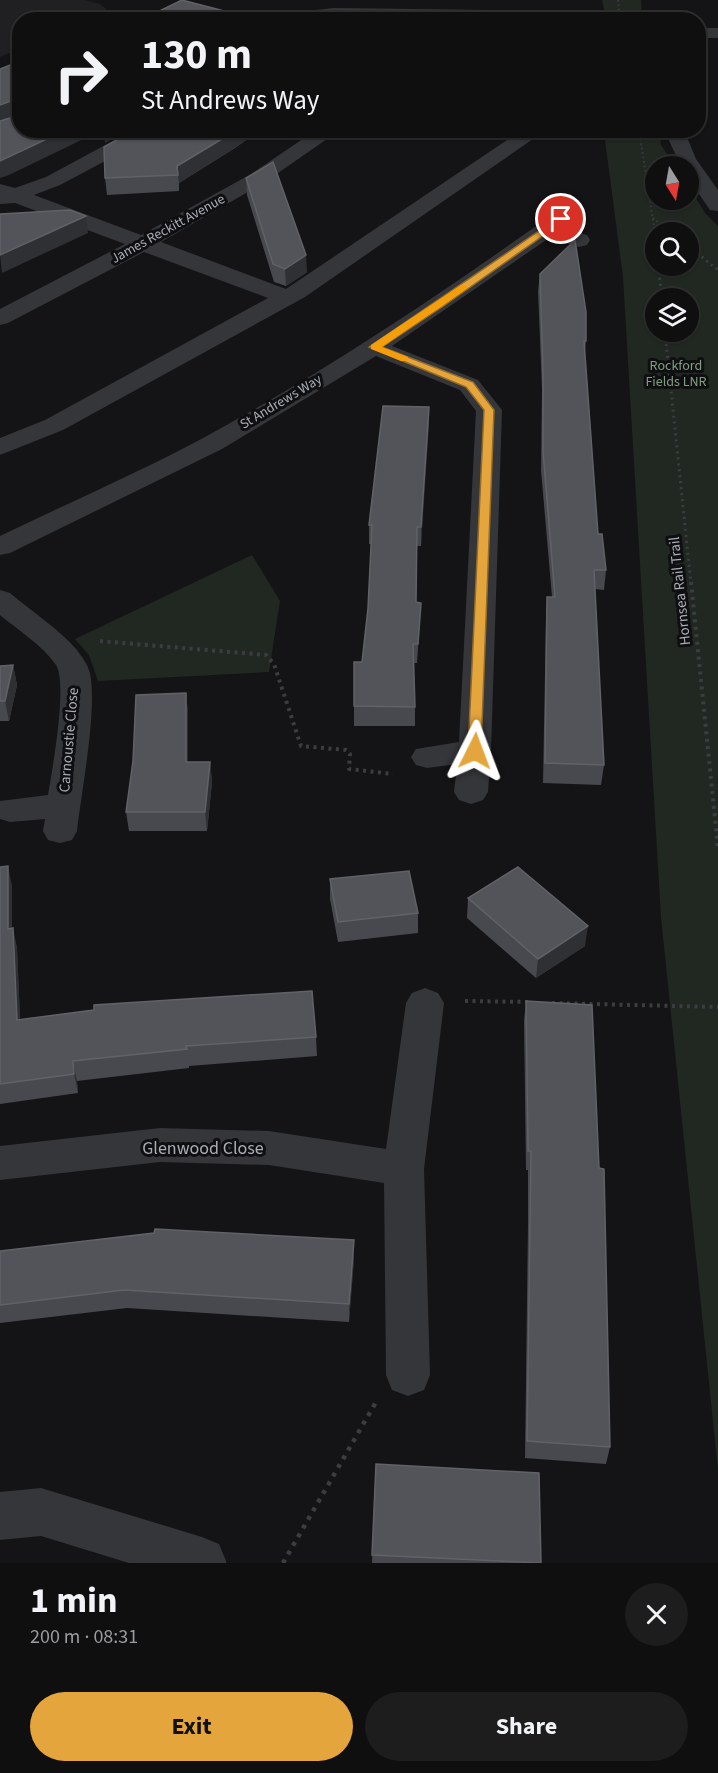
<!DOCTYPE html>
<html lang="en">
<head>
<meta charset="utf-8">
<style>
  :root { --surface:#0f0f10; --page:#1d1d1e; --text:#f1f3f6; --muted:#9b9c9f; --line:#2f2f30; --accent:#e5a53d }
  body { margin:0; font-family:"Source Sans 3",sans-serif; background:var(--page); color:var(--text); height:100vh; display:flex; flex-direction:column; font-size:22px; white-space:nowrap }
  * { box-sizing:border-box; margin:0 }
  p { font-size:20px; color:var(--muted) }
  .icon { flex:none; width:33px; height:33px; fill:none; stroke:currentColor; stroke-width:2; stroke-linecap:round; stroke-linejoin:round }
  .map { position:relative; height:1563px; overflow:hidden }
  .side { display:flex; flex-direction:column; background:var(--surface); flex:1 }
  .side>* { flex:none }
  .guide { position:absolute; left:12px; top:12px; width:694px; height:126px; border-radius:24px; box-shadow:0 2px 4px #0004,0 0 0 2px var(--line); background:#0f0f10; color:var(--text); overflow:hidden }
  .needle { width:39px; rotate:169deg }
  .buttons { position:absolute; left:645px; top:156px; display:grid; gap:12px }
  .buttons a { display:grid; place-items:center; width:54px; height:54px; border-radius:50%; background:var(--surface); box-shadow:0 2px 4px #0004,0 0 0 2px var(--line); font-size:30px }
  .pin { position:absolute; display:grid; place-items:center; width:51px; height:51px; color:#fff; margin:-26px; border:3px solid #fff; border-radius:50%; box-shadow:0 2px 6px #0007 }
  .me { position:absolute; width:66px; margin:-33px; rotate:3deg; stroke-linejoin:round; filter:drop-shadow(0 0 4px #0008) }
  .turn { display:flex; align-items:center; gap:21px; height:126px; padding:0 30px; font-size:27px }
  .turn .icon { width:78px; height:78px; stroke-width:2.5 }
  .turn b { display:block; font-size:42px; line-height:51px }
  .round { display:grid; place-items:center; flex:none; width:63px; height:63px; border-radius:32px; background:var(--page) }
  .overview { display:flex; align-items:center; justify-content:space-between; height:102px; padding:0 30px }
  h1 { font-size:36px; font-weight:700; line-height:45px }
  .action { display:flex; gap:12px; margin-top:auto; padding:12px 30px }
  .action a { flex:1; height:69px; border-radius:36px; background:var(--accent); color:#111; font-size:24px; font-weight:700; line-height:69px; text-align:center }
  .action a+a { background:var(--page); color:var(--text) }
  .map>svg:first-child { display:block }
  .built { fill:#202023 }
  .green { fill:#212821; fill-rule:evenodd }
  .lines { fill:none; stroke-linecap:round; stroke-linejoin:round }
  .path-far3 { stroke:#3b3d41; stroke-width:2; stroke-dasharray:1.5 3; stroke-linecap:butt }
  .path-far2 { stroke:#3b3d41; stroke-width:3; stroke-dasharray:2 4; stroke-linecap:butt }
  .path-far1 { stroke:#3b3d41; stroke-width:4; stroke-dasharray:3 4.5; stroke-linecap:butt }
  .path { stroke:#3b3d41; stroke-width:4.5; stroke-dasharray:4 6; stroke-linecap:butt }
  .minor { fill:#35363a; fill-rule:evenodd }
  .wall { fill:#48494e }
  .shaded-wall { fill:#2f3033 }
  .building { fill:#525459; stroke:#606267; stroke-width:1.5 }
  .route { fill:#e5a53d; stroke:#956b28; stroke-width:1.5 }
  .slow { fill:#f59e0b }
  .labels { text-anchor:middle; dominant-baseline:central; stroke-width:6; stroke-linejoin:round; paint-order:stroke }
  .far-street-label { font-size:14px; fill:#a7acb5; stroke:#0f0f11 }
  .far-park-label { font-size:14px; fill:#7f9f80; stroke:#0f0f11 }
  .street-label { font-size:15px; fill:#a7acb5; stroke:#0f0f11 }
  .near-street-label { font-size:18px; fill:#a7acb5; stroke:#0f0f11 }
</style>
</head>
<body>
<div class="map">
<svg width="718" height="1563" viewBox="0 0 718 1563">
  <rect width="100%" height="100%" fill="#141416"/>
  <path class="built" d="M0,0H84L100,4L108,11L88,19L20,20L19,49L0,57Z"/>
  <path class="green" d="M602,0H641L642,19H606Z
    M608,131H659L661,145L675,166H656V200H688L689,187L705,213L718,226V1470L661,917L623,277L605,140ZM688,232V266H656V232ZM688,298V332H656V298Z
    M252,555L280,601L269,672L98,681L89,655L75,639Z"/>
  <g class="lines">
    <path class="path-far3" d="M618,0L619,10
      M639,130L656,240
      M653,218L671,232
      M688,246L699,255"/>
    <path class="path-far2" d="M697,253L718,270
      M658,266L662,298
      M665,332L691,584"/>
    <path class="path-far1" d="M691,582L718,848
      M100,641L266,655L274,664L301,746L346,750L350,754L349,769L393,774
      M465,1001L529,1002
      M552,1003L718,1007"/>
    <path class="path" d="M283,1563L376,1402"/>
    <path class="minor" d="M334,8L578,11L595,16L597,20H300L307,11Z
      M699,28H718V38H699Z
      M133,130H159L156,134L60,185L34,195L141,235L251,174L316,130H340L265,182L161,242L286,289L522,130H546L305,297L63,430L0,455V438L45,420L268,298L144,252L8,323L0,325V309L125,244L15,203L0,204V184L15,188L46,177Z
      M664,130H684L696,159L718,190V211L710,210L688,178V166H681Z
      M561,213L569,214L572,219L562,228L587,235L590,240L587,245L579,247L549,238L392,346L478,380L502,410L491,751L488,792L483,800L471,804L459,800L454,792L457,764L427,768L416,765L411,757L416,749L459,742L476,411L460,390L376,356L222,449L10,553L0,555V536C68,503 138,473 205,437C326,371 441,294 553,214Z
      M0,590L10,593C32,612 58,628 77,650C81,656 87,663 89,670C99,702 81,794 77,831L72,840L60,843L48,840L43,831L45,819L10,822L0,819V801L48,795C52,771 68,684 56,665C42,645 18,630 0,615Z
      M425,988L438,993L444,1003L424,1169L430,1375L424,1390L408,1396L392,1390L386,1375L384,1183L269,1165L160,1162L0,1180V1146L160,1128L269,1131L386,1149L406,1003L412,993Z
      M41,1488L202,1537L219,1544L226,1561V1563H129L41,1536L0,1540V1492Z"/>
  </g>
  <path class="wall" d="M135,130H260L235,148L179,183V191L107,195L105,178Z
    M246,178L307,272L286,286L274,282L247,195Z
    M540,274L586,341L585,351L598,534L606,570L604,590L595,589L604,765L601,785L543,783L546,616L547,597H552L541,470L542,389L538,291Z
    M429,407L421,546H417L416,602L421,603L417,663H414L415,707V726H354V662H362L368,608L371,544H369V525Z
    M13,665L17,685L9,721H0V666Z
    M186,693L188,713V762H210L212,782L207,831H129L126,812Z
    M0,867L12,886V928L17,948L20,1020L316,1037L317,1056L189,1066V1068L77,1081L78,1093L0,1104Z
    M330,879L418,913V933L338,942L330,899Z
    M468,898L585,946L536,978L467,918Z
    M526,1001L610,1447L606,1464L525,1458L528,1224V1170H526L524,1021Z
    M354,1240V1258L349,1322L127,1308L0,1323V1251Z
    M376,1464L541,1563H372Z"/>
  <path class="shaded-wall" d="M19,98L20,115L0,122V105Z
    M66,130H102L9,175L0,178V161Z
    M104,130H128L105,143Z
    M237,130H260L235,148L179,183L177,166Z
    M86,216L88,233L2,273L0,255Z
    M306,255L307,272L286,286L285,269Z
    M429,407V426L421,546V527Z
    M13,665L17,685L9,721L5,701Z
    M186,693L188,713V782L186,762Z
    M210,762L212,782L207,831L205,812Z
    M8,866L12,886V949L8,929Z
    M588,926L585,946L536,978L538,959Z
    M13,928L17,948L21,1040L17,1020Z
    M73,1061L77,1081L78,1093L74,1074Z
    M354,1240V1258L349,1322V1304Z"/>
  <path class="building" d="M182,0L259,20H116L130,14L145,18Z
    M20,61V113L19,98L0,105V69Z
    M20,115V130H66L0,161V121Z
    M135,130H237L177,166L178,175L105,178L104,147Z
    M273,162L306,255L285,269L273,264L246,178Z
    M70,210L86,216L0,255V214Z
    M575,240L586,312V341H584L598,534H602L606,570H594L604,765L545,763L547,597H555L543,451V371L540,274Z
    M383,406L429,407L421,527H417L416,602L421,603L418,644H413L415,707L354,706V662H362L368,608L372,525H369Z
    M13,665L5,701H0V666Z
    M186,693V762H210L205,812H126L133,761L136,695Z
    M8,866V929L13,928L17,1020L94,1010V1005L312,991L316,1037L186,1046L187,1049L73,1061L74,1074L0,1084V867Z
    M518,867L588,926L538,959L468,898Z
    M409,871L418,913L338,922L330,879Z
    M526,1001L592,1005L599,1168L604,1169L610,1447L527,1441L531,1151H528Z
    M155,1229L354,1240L349,1304L124,1290L0,1305V1251L154,1233Z
    M376,1464L539,1473L541,1563L372,1555Z"/>
  <path class="route" d="M561,216L565,219L564,221L442,307L382,347L473,382L494,410L481,751L475,756L468,751L484,410L466,387L369,347Z"/>
  <path class="slow" d="M461,285L469,287L382,347L408,357V361H401L371,349V345Z"/>
  <g class="labels">
    <g class="far-street-label">
      <text transform="translate(168 229) rotate(-29)">James Reckitt Avenue</text>
      <text transform="translate(281 402) rotate(-31)">St Andrews Way</text>
    </g>
    <g class="far-park-label">
      <text x="676" y="366">Rockford<tspan x="676" dy="16">Fields LNR</tspan></text>
    </g>
    <g class="street-label">
      <text transform="translate(680 591) rotate(-96)">Hornsea Rail Trail</text>
      <text transform="translate(69 740) rotate(-85)">Carnoustie Close</text>
    </g>
    <g class="near-street-label">
      <text x="203" y="1148">Glenwood Close</text>
    </g>
  </g>
</svg>
<div class="buttons">
<a><svg class="needle" viewBox="-14 -14 28 28"><path d="M0-13l5 13h-10z" fill="#e53935"/><path d="M0 13l5-13h-10z" fill="#9b9c9f"/></svg></a>
<a><svg class="icon" aria-label="search" viewBox="0 0 24 24"><circle cx="10" cy="10" r="6"/><path d="M15 15l6 6"/></svg></a>
<a><svg class="icon" aria-label="layers" viewBox="0 0 24 24"><path d="M12 4l9 5-9 5-9-5zM3 14l9 5 9-5"/></svg></a>
</div>
<div class="pin" style="left:561px;top:219px;background:#d93025"><svg class="icon" aria-label="arrive" viewBox="0 0 24 24"><path d="M6 21V4h12l-3 4 3 4H6"/></svg></div>
<svg class="me" style="left:475px;top:751px" viewBox="-20 -20 40 40"><path d="M0-17L14 15 0 8-14 15z" fill="#e5a53d" stroke="#fff" stroke-width="4"/></svg>
<div class="guide">
<div class="turn"><svg class="icon" aria-label="right" viewBox="0 0 24 24"><path d="M7 20v-9h11M14 6l5 5-5 5"/></svg><div><b>130 m</b>St Andrews Way</div></div>
</div>
</div>
<section class="side">
<div class="overview"><div><h1>1 min</h1><p>200 m · 08:31</p></div><a class="round"><svg class="icon" aria-label="close" viewBox="0 0 24 24"><path d="M6 6l12 12M18 6L6 18"/></svg></a></div>
<div class="action"><a>Exit</a><a>Share</a></div>
</section>
</body>
</html>
